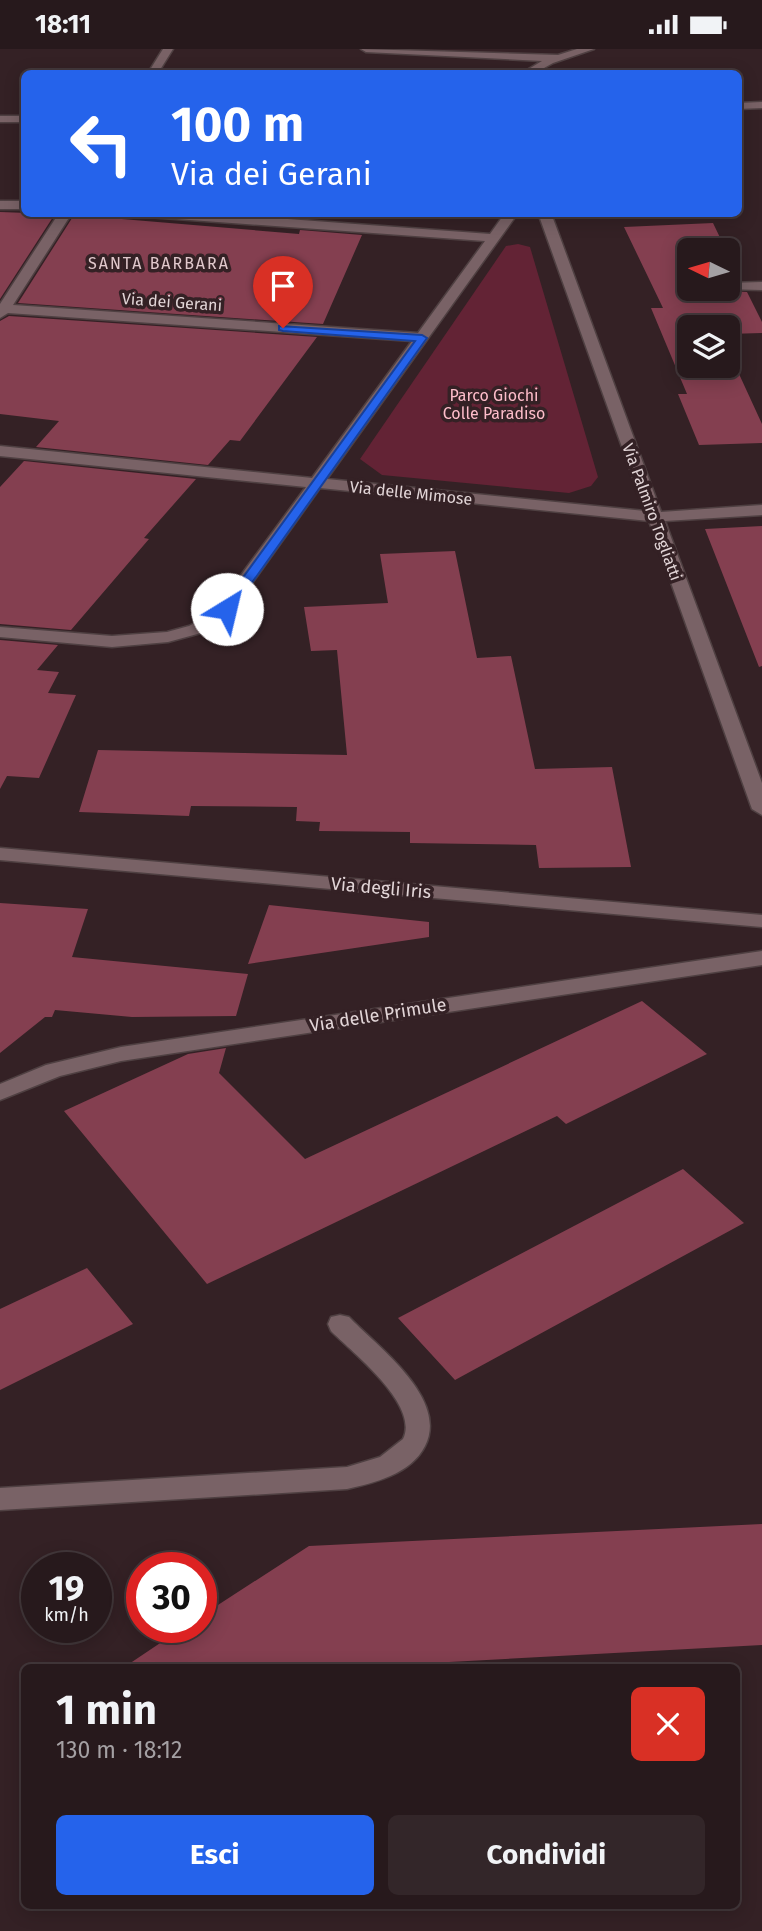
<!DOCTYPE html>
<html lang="it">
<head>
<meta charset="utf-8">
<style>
  :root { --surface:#27191c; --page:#332629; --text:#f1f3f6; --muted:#a4a0a3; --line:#43383b; --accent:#2563eb }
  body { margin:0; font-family:"Fira Sans",sans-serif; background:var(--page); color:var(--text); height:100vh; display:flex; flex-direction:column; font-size:26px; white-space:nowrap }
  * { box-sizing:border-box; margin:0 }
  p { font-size:23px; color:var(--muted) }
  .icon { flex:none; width:38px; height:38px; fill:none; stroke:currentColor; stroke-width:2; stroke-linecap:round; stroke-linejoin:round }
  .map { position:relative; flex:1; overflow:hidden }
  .drawer { position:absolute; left:21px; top:1615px; width:719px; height:245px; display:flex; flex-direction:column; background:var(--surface); border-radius:10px; box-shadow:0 4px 18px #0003,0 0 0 2px var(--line) }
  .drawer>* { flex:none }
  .hud { position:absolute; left:21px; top:21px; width:721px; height:147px; border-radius:10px; box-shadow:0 4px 18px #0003,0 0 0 2px var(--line); background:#2563eb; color:#fff; overflow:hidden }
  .needle { width:46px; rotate:275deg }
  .buttons { position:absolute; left:677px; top:189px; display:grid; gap:14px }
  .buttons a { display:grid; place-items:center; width:63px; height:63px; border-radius:10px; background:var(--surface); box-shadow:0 4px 18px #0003,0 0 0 2px var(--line); font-size:35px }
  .speed { position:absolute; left:21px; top:1503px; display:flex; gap:14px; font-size:35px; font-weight:700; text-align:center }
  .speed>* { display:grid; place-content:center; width:91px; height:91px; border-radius:50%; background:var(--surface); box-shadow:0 4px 18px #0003,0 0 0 2px var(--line); line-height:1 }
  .speed small { font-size:18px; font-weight:400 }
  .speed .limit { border:10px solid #d22; background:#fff; color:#111 }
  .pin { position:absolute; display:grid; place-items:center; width:60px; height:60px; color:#fff; margin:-72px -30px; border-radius:50% 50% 50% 0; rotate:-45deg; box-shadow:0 0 7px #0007 }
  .pin .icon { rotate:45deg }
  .me { position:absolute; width:77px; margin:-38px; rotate:36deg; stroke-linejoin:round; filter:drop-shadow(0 0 5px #0008) }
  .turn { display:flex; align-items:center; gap:24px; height:147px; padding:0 35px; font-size:32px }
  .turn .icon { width:91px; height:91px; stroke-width:2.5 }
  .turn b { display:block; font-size:49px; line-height:60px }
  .round { display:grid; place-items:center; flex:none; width:74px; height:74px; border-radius:10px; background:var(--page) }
  .overview { display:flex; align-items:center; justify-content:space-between; height:119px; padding:0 35px }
  h1 { font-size:42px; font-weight:700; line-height:52px }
  .action { display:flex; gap:14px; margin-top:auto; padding:14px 35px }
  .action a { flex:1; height:80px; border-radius:10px; background:var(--accent); color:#fff; font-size:28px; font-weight:700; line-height:80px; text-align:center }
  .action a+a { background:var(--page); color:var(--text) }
  .status { display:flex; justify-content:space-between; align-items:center; height:49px; padding:0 35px; background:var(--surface); direction:ltr }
  .status svg { height:19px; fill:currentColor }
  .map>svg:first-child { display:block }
  .green { fill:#632335 }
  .building { fill:#843f50 }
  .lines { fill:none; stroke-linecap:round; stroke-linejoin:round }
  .minor-casing { stroke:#4f4042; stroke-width:3 }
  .minor { fill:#796266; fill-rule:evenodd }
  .route { fill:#2563eb; stroke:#184099; stroke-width:2 }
  .labels { text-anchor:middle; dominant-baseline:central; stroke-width:7; stroke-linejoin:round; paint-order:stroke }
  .far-neighbourhood-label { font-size:16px; letter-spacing:2px; fill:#e1c8cc; stroke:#342125 }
  .far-street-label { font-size:16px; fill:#e2d5d7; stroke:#342125 }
  .far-park-label { font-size:16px; fill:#febdca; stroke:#342125 }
  .street-label { font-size:18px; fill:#e2d5d7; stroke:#342125 }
</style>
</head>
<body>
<div class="status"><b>18:11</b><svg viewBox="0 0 49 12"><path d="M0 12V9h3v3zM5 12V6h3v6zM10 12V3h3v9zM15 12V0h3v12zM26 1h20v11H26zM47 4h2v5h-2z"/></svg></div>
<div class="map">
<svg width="762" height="1882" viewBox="0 0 762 1882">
  <rect width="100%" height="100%" fill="#342125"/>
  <path class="green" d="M518,195L530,198L598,428L591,437L569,444L382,426L360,410L506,197Z"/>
  <path class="building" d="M0,163L55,165L0,250Z
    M74,166L299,185L300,181L362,186L323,275L18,254Z
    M713,174L726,201H690V240L747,243L762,273V284L728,285V278H690V317H728V301L762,375V394L699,396L678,345H687L651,259H663L624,178Z
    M9,267L317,288L240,392L230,391L208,416L36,398L59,372L0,365V272Z
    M24,412L196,430L144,489L149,490L71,581L0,575V438Z
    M762,477V617L759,618L705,480Z
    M455,502L477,609L511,607L535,720L612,718L631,818L539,819L536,796L410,794V783L319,782L320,773L296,772L297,758L191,757L189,767L79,763L98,701L347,706L337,601L311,602L304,558L388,554L380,505Z
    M0,591L58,596L37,621L59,623L48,644L76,646L39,729L7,727L0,740Z
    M0,854L88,860L72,908L248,925L236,967L132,968L55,961L52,968H45L0,1004Z
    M269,856L429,873V888L248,915Z
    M642,952L707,1005L566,1075L557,1067L207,1235L64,1062L188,1005L226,999L219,1024L305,1110Z
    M683,1120L744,1174L455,1331L398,1269Z
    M87,1219L133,1275L0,1341V1260Z
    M762,1475V1596L337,1619H123L184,1578H201V1567L309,1497Z"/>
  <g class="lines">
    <g class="minor-casing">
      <path id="minor" d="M163,0H173L158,24H148Z
        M361,0L558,6L577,0H594L553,14L535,24H522L542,12L366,3Z
        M762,53V59L738,60V54Z
        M0,67H24V73H0Z
        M0,152H24V160H0Z
        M59,164H72L13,256L418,284L485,192L148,168L142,164H208L490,185L505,164H518L327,430L645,462L538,164H551L661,463L762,456V466L665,472L762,734V766L752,760L649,472L320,439L225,572L201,584L168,593L112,598L0,588V578L112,587L167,583L189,577L213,564L306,438L0,407V397L312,429L412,292L8,264L0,269V255Z
        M762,233V241L722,240H728V234Z
        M0,799L762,866V878L0,811Z
        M762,902V916L121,1012L60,1027L0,1051V1035L46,1016L121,998Z
        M340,1266L349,1268C379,1299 449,1350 425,1397C411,1425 374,1434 347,1440L0,1461V1439L347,1418L380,1408L403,1390C420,1356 353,1304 331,1282L328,1275L331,1268Z"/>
    </g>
    <use href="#minor" class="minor"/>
  </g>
  <path class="route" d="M279,277L422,286L427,289L231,563L227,564L220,560L415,292L283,282L279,281Z"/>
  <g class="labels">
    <g class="far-neighbourhood-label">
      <text x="159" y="214">SANTA BARBARA</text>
    </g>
    <g class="far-street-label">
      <text transform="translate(172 253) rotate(4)">Via dei Gerani</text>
      <text transform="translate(411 444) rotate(6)">Via delle Mimose</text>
      <text transform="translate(652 463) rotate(70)">Via Palmiro Togliatti</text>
    </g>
    <g class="far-park-label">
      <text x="494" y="346">Parco Giochi<tspan x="494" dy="18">Colle Paradiso</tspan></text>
    </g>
    <g class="street-label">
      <text transform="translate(381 839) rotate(5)">Via degli Iris</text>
      <text transform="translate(378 966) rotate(-9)">Via delle Primule</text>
    </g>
  </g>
</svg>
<div class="buttons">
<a><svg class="needle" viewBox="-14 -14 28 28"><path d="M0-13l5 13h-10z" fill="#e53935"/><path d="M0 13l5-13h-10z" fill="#a4a0a3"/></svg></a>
<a><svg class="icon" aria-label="layers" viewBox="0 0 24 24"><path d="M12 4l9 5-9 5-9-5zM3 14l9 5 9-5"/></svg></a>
</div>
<div class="speed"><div>19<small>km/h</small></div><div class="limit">30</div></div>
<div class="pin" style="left:283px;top:279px;background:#d93025"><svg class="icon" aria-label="arrive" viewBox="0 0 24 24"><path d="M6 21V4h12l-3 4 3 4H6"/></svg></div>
<svg class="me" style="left:227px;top:560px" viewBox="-20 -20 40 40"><circle r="19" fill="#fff"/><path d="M0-13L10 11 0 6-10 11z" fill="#2563eb"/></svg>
<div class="hud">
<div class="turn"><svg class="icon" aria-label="left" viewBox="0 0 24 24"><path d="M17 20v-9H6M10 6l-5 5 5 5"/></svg><div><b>100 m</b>Via dei Gerani</div></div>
</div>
<section class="drawer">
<div class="overview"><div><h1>1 min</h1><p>130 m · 18:12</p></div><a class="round" style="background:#d93025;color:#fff"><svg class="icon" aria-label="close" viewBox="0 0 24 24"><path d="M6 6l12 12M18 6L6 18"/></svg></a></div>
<div class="action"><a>Esci</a><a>Condividi</a></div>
</section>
</div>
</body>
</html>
